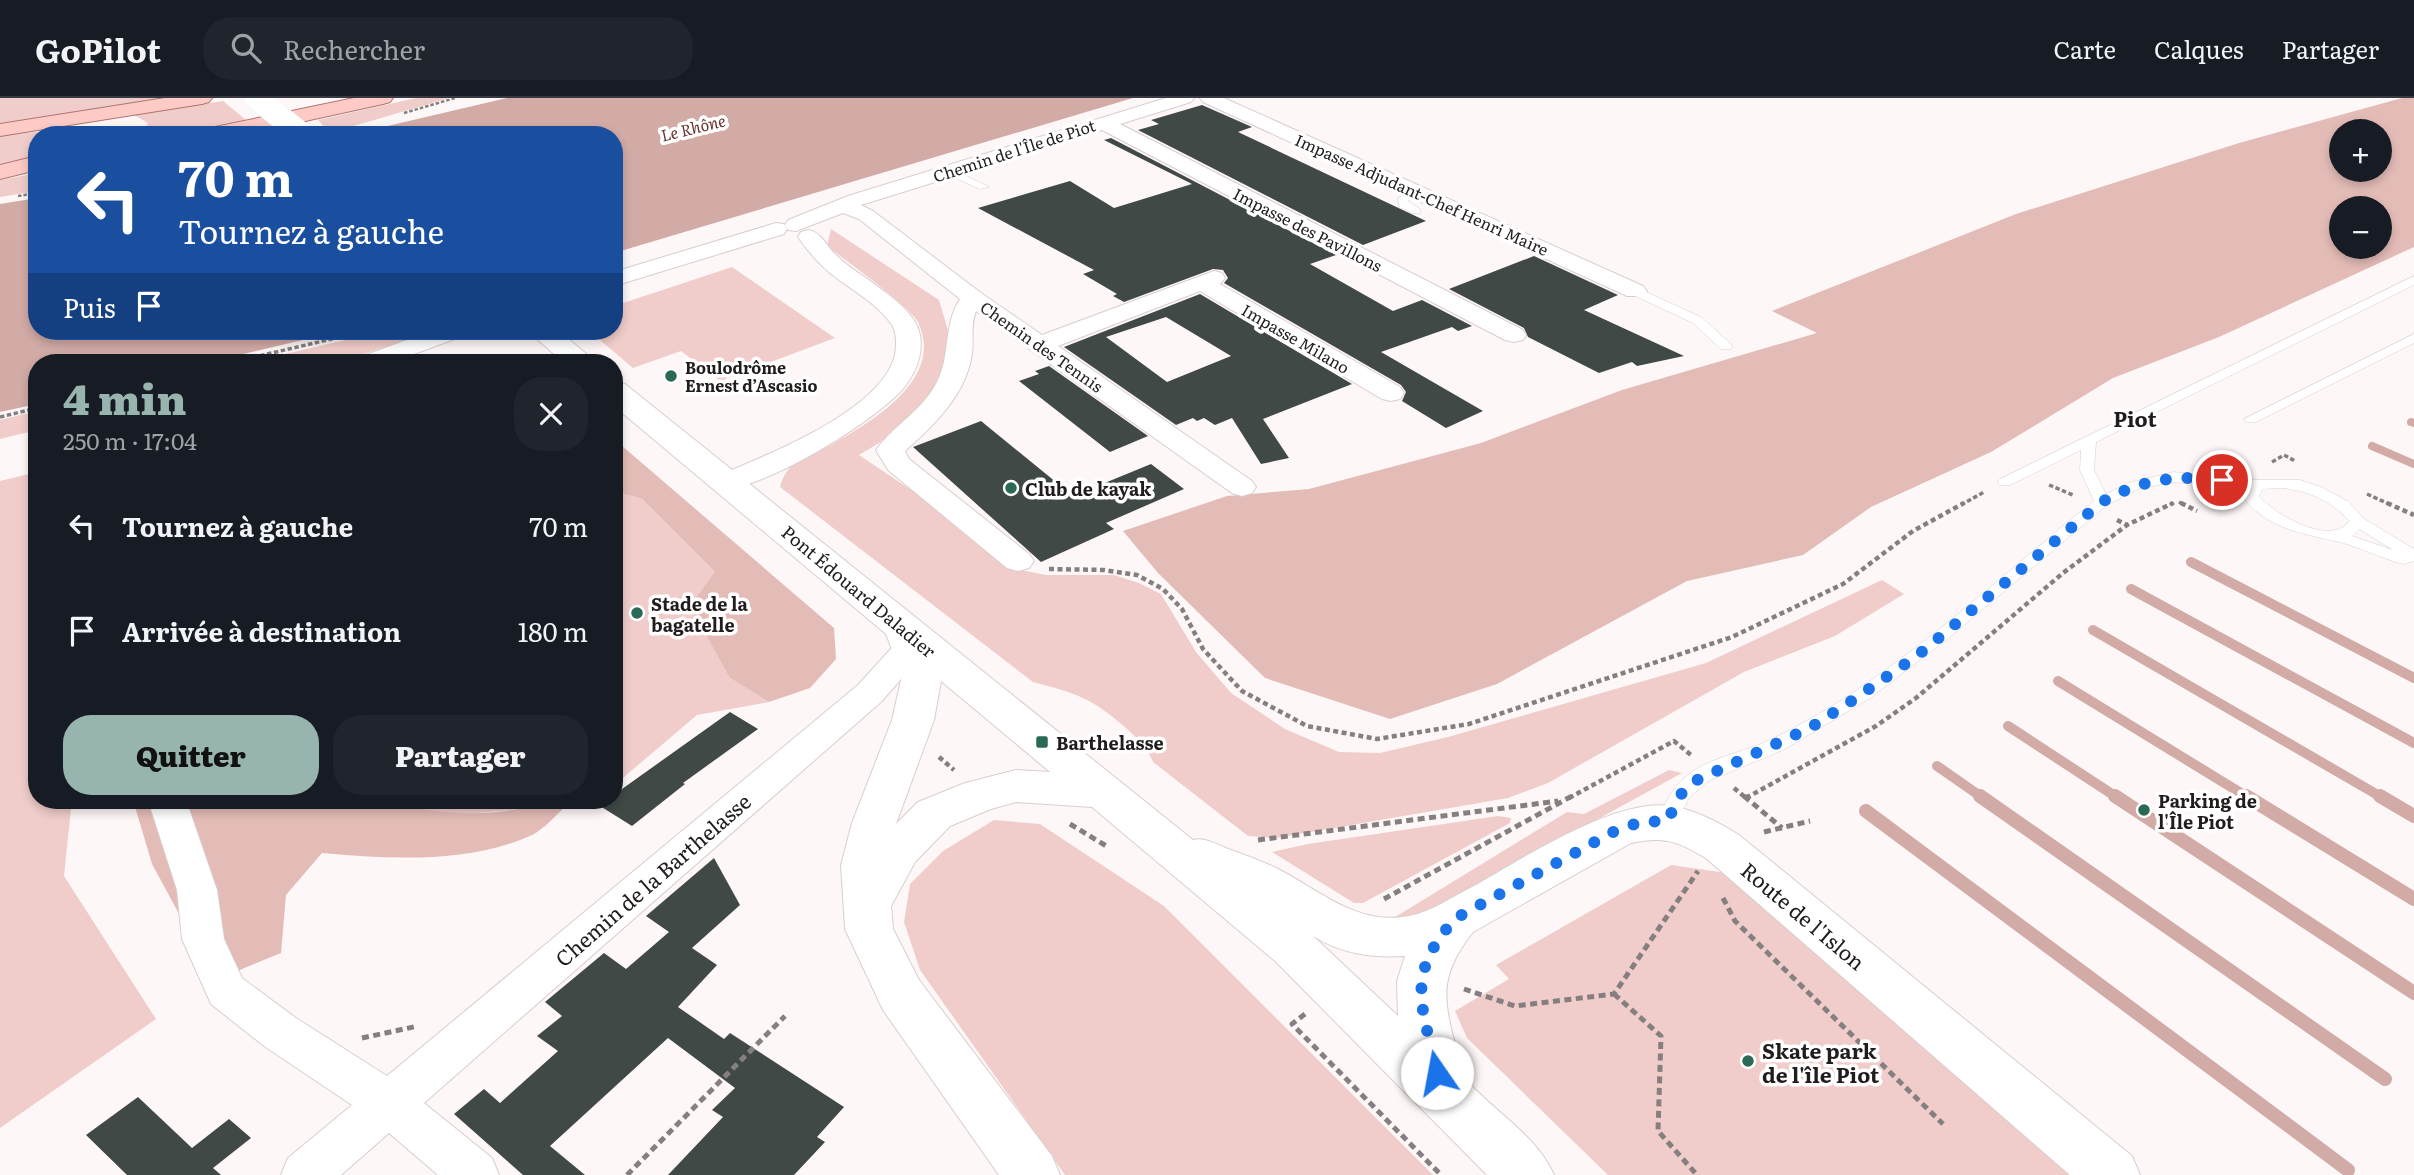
<!DOCTYPE html>
<html lang="fr">
<head>
<meta charset="utf-8">
<style>
  :root { --surface:#171b24; --page:#20242c; --text:#f1f3f6; --muted:#9ea1a6; --line:#363941; --accent:#97b5ae }
  body { margin:0; font-family:Literata,serif; background:var(--page); color:var(--text); height:100vh; display:flex; flex-direction:column; font-size:26px; white-space:nowrap }
  * { box-sizing:border-box; margin:0 }
  p { font-size:23px; color:var(--muted) }
  .icon { flex:none; width:38px; height:38px; fill:none; stroke:currentColor; stroke-width:2; stroke-linecap:round; stroke-linejoin:round }
  .map { position:relative; flex:1; overflow:hidden }
  .drawer { position:absolute; left:28px; top:256px; width:595px; height:455px; display:flex; flex-direction:column; background:var(--surface); border-radius:28px; box-shadow:0 4px 10px #0003 }
  .drawer>* { flex:none }
  .guide { position:absolute; left:28px; top:28px; width:595px; height:214px; border-radius:28px; box-shadow:0 4px 10px #0003; background:#1a4fa0; color:#fff; overflow:hidden }
  .tools { position:absolute; left:2329px; top:21px; display:grid; gap:14px }
  .tools a { display:grid; place-items:center; width:63px; height:63px; border-radius:50%; background:var(--surface); box-shadow:0 4px 10px #0003; font-size:35px }
  .pin { position:absolute; display:grid; place-items:center; width:60px; height:60px; color:#fff; margin:-30px; border:4px solid #fff; border-radius:50%; box-shadow:0 2px 7px #0007 }
  .me { position:absolute; width:77px; margin:-38px; rotate:348deg; stroke-linejoin:round; filter:drop-shadow(0 0 5px #0008) }
  .turn { display:flex; align-items:center; gap:24px; height:147px; padding:0 35px; font-size:32px }
  .turn .icon { width:91px; height:91px; stroke-width:2.5 }
  .turn b { display:block; font-size:49px; line-height:60px }
  .then { display:flex; align-items:center; height:66px; padding:0 35px; background:#0003; gap:14px; font-size:26px }
  .round { display:grid; place-items:center; flex:none; width:74px; height:74px; border-radius:28px; background:var(--page) }
  .headline { display:flex; align-items:center; justify-content:space-between; height:119px; padding:0 35px }
  h1 { font-size:42px; font-weight:800; line-height:52px; color:var(--accent) }
  .primary-button { display:flex; gap:14px; margin-top:auto; padding:14px 35px }
  .primary-button a { flex:1; height:80px; border-radius:28px; background:var(--accent); color:#111; font-size:28px; font-weight:800; line-height:80px; text-align:center }
  .primary-button a+a { background:var(--page); color:var(--text) }
  ul { padding:0; list-style:none }
  li { display:flex; align-items:center; gap:21px; height:105px; padding:0 35px }
  li div { flex:1 }
  li b { display:block; font-size:26px }
  li em { font-style:normal }
  header { display:flex; align-items:center; gap:42px; box-sizing:border-box; height:98px; padding:0 35px; background:var(--surface); border-bottom:2px solid var(--line) }
  header strong { font-size:33px }
  nav { display:flex; gap:38px; margin-inline-start:auto; font-size:24px }
  .search { width:490px; height:63px; background:var(--page); display:flex; align-items:center; gap:18px; box-sizing:border-box; padding:0 24px; border-radius:28px; color:var(--muted); font-size:26px }
  .map>svg:first-child { display:block }
  .green { fill:#f0cdca }
  .forest { fill:#e4bcb7; fill-rule:evenodd }
  .water { fill:#d2aaa6 }
  .lines { fill:none; stroke-linecap:round; stroke-linejoin:round }
  .stream-far2 { stroke:#d2aaa6; stroke-width:8 }
  .stream-far1 { stroke:#d2aaa6; stroke-width:10 }
  .stream { stroke:#d2aaa6; stroke-width:14 }
  .building { fill:#414946; fill-rule:evenodd }
  .lane-casing { stroke:#d9cecd; stroke-width:1 }
  .street-casing { stroke:#d9cecd; stroke-width:2 }
  .secondary-casing { stroke:#d9cecd; stroke-width:2 }
  .primary-casing { stroke:#af7670; stroke-width:2 }
  .path-far3 { stroke:#85807f; stroke-width:2.5; stroke-dasharray:3.5 2; stroke-linecap:butt }
  .path-far2 { stroke:#85807f; stroke-width:3.5; stroke-dasharray:4.5 2.5; stroke-linecap:butt }
  .path-far1 { stroke:#85807f; stroke-width:4.5; stroke-dasharray:5 3.5; stroke-linecap:butt }
  .path { stroke:#85807f; stroke-width:5; stroke-dasharray:7 4.5; stroke-linecap:butt }
  .lane { fill:#fff; fill-rule:evenodd }
  .street { fill:#fff; fill-rule:evenodd }
  .secondary { fill:#fff; fill-rule:evenodd }
  .primary { fill:#fdcac5; fill-rule:evenodd }
  .secondary-bridge-casing { stroke:#d9cecd; stroke-width:24; stroke-linecap:butt }
  .secondary-bridge { stroke:#fff; stroke-width:24 }
  .route { stroke:#1a73e8; stroke-width:12; stroke-dasharray:0 21.6 }
  .poi-dot { fill:#2a6956; stroke:#fff; stroke-width:2.5 }
  .labels { text-anchor:middle; dominant-baseline:central; stroke-width:7; stroke-linejoin:round; paint-order:stroke }
  .far-water-label { font-size:16px; font-style:italic; fill:#66312e; stroke:#fff }
  .far-street-label { font-size:16px; fill:#211d1c; stroke:#fff }
  .far-poi-label { font-size:16px; font-weight:bold; fill:#211d1c; stroke:#fff; text-anchor:start }
  .poi-label { font-size:18px; font-weight:bold; fill:#211d1c; stroke:#fff; text-anchor:start }
  .street-label { font-size:18px; fill:#211d1c; stroke:#fff }
  .quarter-label { font-size:21px; font-weight:bold; fill:#211d1c; stroke:#fff }
  .near-street-label { font-size:21px; fill:#211d1c; stroke:#fff }
  .near-poi-label { font-size:21px; font-weight:bold; fill:#211d1c; stroke:#fff; text-anchor:start }
</style>
</head>
<body>
<header>
<strong>GoPilot</strong>
<div class="search"><svg class="icon" aria-label="search" viewBox="0 0 24 24"><circle cx="10" cy="10" r="6"/><path d="M15 15l6 6"/></svg>Rechercher</div>
<nav><a>Carte</a><a>Calques</a><a>Partager</a></nav>
</header>
<div class="map">
<svg width="2414" height="1077" viewBox="0 0 2414 1077">
  <rect width="100%" height="100%" fill="#fef7f7"/>
  <path class="green" d="M0,0H169L119,11L0,25Z
    M416,0H449L330,35L318,22Z
    M223,3L246,22L174,37H141L148,25L134,17Z
    M86,30L102,36L37,37V59L0,66V37Z
    M37,75V93L0,99V82Z
    M831,131L939,202L952,246L934,301L904,330L859,357L932,406L1021,472L1046,477H1114L1139,485L1161,496L1196,554L1231,595L1285,631L1339,654L1380,655L1448,639L1706,565L1882,482L1904,496L1835,538L1744,574L1548,685L1508,700L1276,740L1248,738L1153,664C1147,649 1138,641 1126,630C1090,599 1078,596 1033,584L780,389C788,360 807,360 831,347C873,323 945,281 918,224C910,209 844,161 827,148Z
    M732,169L835,240L720,283L681,253L633,270L589,233H614V208Z
    M384,233H414L420,238L338,264H251Z
    M37,313V332L0,341V322Z
    M37,374V702H72L64,778L156,921L0,1030V383Z
    M614,393L642,401L715,474L730,580L769,604L697,617L624,679L614,684Z
    M1669,672L1682,675L1421,818L1392,821L1567,714L1584,716Z
    M395,702H550L511,712L455,717L399,707Z
    M1498,718L1511,720L1510,725L1363,805H1354L1272,754L1308,746Z
    M994,722L1040,726L1164,808L1433,1077H1065L920,872L904,824L910,786L943,753Z
    M1671,767L1727,775L2076,1077H1608L1467,940L1455,913L1509,881L1496,867Z"/>
  <path class="forest" d="M2402,0H2414V149L2219,239L2113,280L1991,354L1871,409L1803,457L1687,483L1497,586L1390,621L1265,580L1158,475L1123,433L1227,398L1309,391L1481,345L1622,292L1817,235L1772,213L2016,116L2239,45ZM2342,33H2380V72H2342ZM2342,110H2380V149H2342Z
    M614,341L834,530L836,561L810,590L769,604L730,580L690,508L715,474L642,401L614,393Z
    M133,702H395L399,707C437,714 473,719 512,712C530,709 546,702 565,702V709C555,718 544,731 532,737C468,766 390,761 322,755L286,797L281,855L230,876L198,851L152,766Z"/>
  <path class="water" d="M507,0H1133L614,155V37H349Z
    M37,100V233H341L210,264H37V306L0,314V106Z"/>
  <g class="lines">
    <path class="stream-far2" d="M2411,324L2414,325
      M2372,348L2414,366"/>
    <path class="stream-far1" d="M2191,464L2414,580
      M2131,491L2414,645
      M2093,532L2383,700
      M2058,583L2249,700
      M2008,628L2118,700
      M1937,668L1983,700"/>
    <path class="stream" d="M1980,698L2385,981
      M2115,698L2414,895
      M2246,698L2414,801
      M2380,698L2414,718
      M1866,713L2348,1072"/>
  </g>
  <path class="building" d="M1202,7L1252,29L1238,34L1426,123L1363,147L1138,32L1159,26L1151,22Z
    M1111,40L1336,157L1310,166L1393,213L1422,202L1472,228L1458,233L1452,229L1381,254L1483,313L1446,330L1402,303L1406,294L1401,287L1224,185L1228,180L1223,172L1213,171L1124,204L1113,198L1117,196L1083,176L1094,172L978,110L1070,83L1114,110L1192,86L1104,42Z
    M1534,158L1618,197L1584,212L1684,258L1637,268L1632,264L1599,275L1528,239L1524,230L1449,191Z
    M1200,196L1352,286L1263,321L1289,360L1261,366L1232,320L1215,327L1204,320L1197,323L1193,320L1176,327L1064,249ZM1166,219L1231,258L1167,284L1106,239Z
    M1049,268L1148,338L1110,354L1019,283L1039,276L1035,273Z
    M981,323L1073,398L1151,366L1184,391L1106,425L1114,431L1041,464L913,349Z
    M730,614L758,631L683,685L685,686L632,728L600,708L608,702H614L615,696Z
    M714,760L740,807L692,850L717,867L678,909L724,941L730,935L844,1009L817,1039L825,1044L794,1077H668L723,1019L712,1012L735,990L668,940L550,1048L585,1077H523L454,1016L484,991L500,1005L558,953L537,938L562,918L545,904L604,855L626,871L669,834L646,818Z
    M138,999L192,1050L229,1021L251,1040L213,1070L221,1077H127L86,1037Z"/>
  <g class="lines">
    <g class="lane-casing">
      <path id="lane" d="M944,71H952L989,89L980,91L944,75Z
        M1418,92L1423,95L1408,103L1420,111V115H1412L1399,109L1398,100Z
        M2414,178V187L2096,344L2094,372L2106,396L2128,385L2173,374L2259,382H2300L2321,389L2349,404L2363,420L2414,451V463L2403,466C2380,460 2358,448 2335,443C2300,435 2266,430 2243,399L2245,390L2173,384L2138,391L2107,407L1951,538L1870,600L1783,652L1708,683L1689,700L1674,728L1667,731L1660,728L1657,723C1663,712 1667,700 1675,690C1697,661 1737,657 1768,643C1890,585 1990,486 2094,403L2080,372L2081,352L2010,387H2000L1997,384L2000,381ZM2283,390C2309,393 2332,403 2349,423C2331,449 2275,417 2259,398L2263,391ZM2359,431L2393,452L2352,438Z
        M1635,189L1701,219L1733,248L1731,251H1721L1693,225L1631,196L1629,193Z
        M2414,236V245L2256,324H2246L2244,321Z"/>
    </g>
    <g class="street-casing">
      <path id="street" d="M1166,0H1194L1191,4L1120,26L1523,232L1526,237L1523,242L1514,244L1505,242L1102,32L861,107L873,113L981,195L1042,237L1214,173L1222,175L1225,180L1220,186L1400,289L1404,295L1400,301L1391,303L1382,301L1200,193L1058,248L1252,383L1256,389L1252,395L1242,398L1232,395L976,213C970,227 974,241 972,256C966,297 934,327 905,353L909,361L1029,456L1034,463L1029,470L1018,473L1007,470L888,372L876,352C894,327 923,312 937,284C951,256 943,227 960,201L859,121L843,115L796,133L788,132L785,127L788,122L848,98Z
        M1200,0H1224L1643,188L1647,193L1643,198H1627L1203,4Z
        M776,125L784,126L787,131L784,136L614,188V174Z
        M809,132C823,136 826,148 836,157C845,166 855,173 866,180C884,194 916,213 920,237C923,256 917,272 906,287C883,319 754,399 717,390L713,384L717,378C765,358 896,308 896,247C896,240 896,234 892,227C877,205 850,191 830,175C818,165 807,152 798,139L801,134Z
        M432,233H466L463,238L392,264H356L360,259Z
        M910,540L922,543L927,551L882,603L424,1005L492,1060L499,1077H438L389,1035L341,1077H281L288,1060L352,1007L264,948L211,906L182,841L177,792L148,702H186L217,792L224,841L242,880L296,920L387,978L858,587L898,543Z"/>
    </g>
    <g class="secondary-casing">
      <path id="secondary" d="M528,233H559L596,264H563Z
        M614,283L625,286L1193,742C1204,739 1218,747 1228,751C1245,757 1262,763 1278,771C1321,793 1357,828 1409,818C1431,814 1452,799 1472,789C1521,762 1615,699 1671,708C1696,712 1718,724 1739,737L2132,1058L2140,1077H2070L1707,761C1678,743 1665,738 1631,745L1473,834C1438,879 1443,901 1457,954C1460,963 1461,977 1468,984C1496,1015 1537,1038 1554,1077H1487L1275,863L1092,709L1016,704L991,711L950,728L915,764L891,808L893,831L919,882L1052,1058L1060,1077H999L883,912L845,831L841,767L852,725L892,622L902,578L886,536L614,308ZM941,583L1050,674L1016,672L965,685L918,704L896,726L934,622ZM1313,838C1342,856 1372,860 1405,858L1397,883L1398,918Z"/>
    </g>
    <g class="primary-casing">
      <path id="primary" d="M165,0H212L209,4L202,6L0,38V26Z
        M354,0H393L390,4L383,6L241,37H199L202,32L210,30Z
        M37,58V72L0,81V67Z"/>
    </g>
    <path class="path-far3" d="M404,15L455,0
      M18,98L37,95"/>
    <path class="path-far2" d="M233,264L366,233
      M0,319L37,310
      M2272,364L2284,357L2295,363
      M2049,387L2073,397
      M2367,396L2391,407
      M2179,404L2184,407
      M1961,407L1984,394
      M2170,407L2175,404"/>
    <path class="path-far1" d="M2181,405L2197,413
      M2387,405L2414,417
      M2117,422L2127,427
      M1049,471L1104,472L1137,477L1163,491L1182,511L1203,551L1242,593L1307,628L1377,641L1469,626L1732,539L1843,486L1913,433L1964,405
      M939,659L954,672
      M1734,690L1746,700
      M1569,700L1674,643L1691,657
      M1746,700L1876,628L1916,600L2063,475L2127,427L2173,405"/>
    <path class="path" d="M1744,698L1782,730
      M1746,700L1749,698
      M1070,726L1108,749
      M1764,734L1810,723
      M1258,742L1558,703
      M1723,800L1735,823L1943,1026
      M1384,801L1572,698
      M1464,891L1515,908L1614,896L1698,773
      M1614,896L1661,938L1658,1033L1697,1077
      M1305,916L1292,926L1441,1077
      M362,940L418,928
      M627,1077L785,918"/>
    <use href="#lane" class="lane"/>
    <use href="#street" class="street"/>
    <use href="#secondary" class="secondary"/>
    <use href="#primary" class="primary"/>
    <g class="secondary-bridge-casing">
      <path id="secondary-bridge" d="M257,0L302,37"/>
    </g>
    <use href="#secondary-bridge" class="secondary-bridge"/>
  </g>
  <g class="lines">
    <path class="route" d="M1437,975C1423,908 1403,878 1456,820L1615,733L1641,724L1667,723L1682,695L1693,684L1810,630L1856,600L1918,557L2102,404C2141,381 2177,377 2222,382"/>
  </g>
  <g class="poi-dot">
    <circle cx="671" cy="278" r="7"/>
    <circle cx="1011" cy="390" r="7"/>
    <circle cx="637" cy="515" r="7"/>
    <rect x="1035" y="637" width="14" height="14" rx="3.5"/>
    <circle cx="2144" cy="712" r="7"/>
    <circle cx="1748" cy="963" r="7"/>
  </g>
  <g class="labels">
    <g class="far-water-label">
      <text transform="translate(693 29) rotate(-14)">Le Rhône</text>
    </g>
    <g class="far-street-label">
      <text transform="translate(1014 52) rotate(-18)">Chemin de l'Île de Piot</text>
      <text transform="translate(1422 96) rotate(24)">Impasse Adjudant-Chef Henri Maire</text>
      <text transform="translate(1308 131) rotate(27)">Impasse des Pavillons</text>
      <text transform="translate(1296 240) rotate(30)">Impasse Milano</text>
      <text transform="translate(1042 248) rotate(35)">Chemin des Tennis</text>
    </g>
    <g class="far-poi-label">
      <text x="685" y="269">Boulodrôme<tspan x="685" dy="18">Ernest d’Ascasio</tspan></text>
    </g>
    <g class="poi-label">
      <text x="1025" y="390">Club de kayak</text>
      <text x="651" y="505">Stade de la<tspan x="651" dy="21">bagatelle</tspan></text>
      <text x="1056" y="644">Barthelasse</text>
      <text x="2158" y="702">Parking de<tspan x="2158" dy="21">l'Île Piot</tspan></text>
    </g>
    <g class="street-label">
      <text transform="translate(859 493) rotate(40)">Pont Édouard Daladier</text>
    </g>
    <g class="quarter-label">
      <text x="2135" y="319">Piot</text>
    </g>
    <g class="near-street-label">
      <text transform="translate(652 781) rotate(-41)">Chemin de la Barthelasse</text>
      <text transform="translate(1804 817) rotate(40)">Route de l'Islon</text>
    </g>
    <g class="near-poi-label">
      <text x="1762" y="951">Skate park<tspan x="1762" dy="24">de l'île Piot</tspan></text>
    </g>
  </g>
</svg>
<div class="tools">
<a>+</a>
<a>−</a>
</div>
<div class="pin" style="left:2222px;top:382px;background:#d93025"><svg class="icon" aria-label="arrive" viewBox="0 0 24 24"><path d="M6 21V4h12l-3 4 3 4H6"/></svg></div>
<svg class="me" style="left:1437px;top:975px" viewBox="-20 -20 40 40"><circle r="19" fill="#fff"/><path d="M0-13L10 11 0 6-10 11z" fill="#1a73e8"/></svg>
<div class="guide">
<div class="turn"><svg class="icon" aria-label="left" viewBox="0 0 24 24"><path d="M17 20v-9H6M10 6l-5 5 5 5"/></svg><div><b>70 m</b>Tournez à gauche</div></div>
<div class="then">Puis<svg class="icon" aria-label="arrive" viewBox="0 0 24 24"><path d="M6 21V4h12l-3 4 3 4H6"/></svg></div>
</div>
<section class="drawer">
<div class="headline"><div><h1>4 min</h1><p>250 m · 17:04</p></div><a class="round"><svg class="icon" aria-label="close" viewBox="0 0 24 24"><path d="M6 6l12 12M18 6L6 18"/></svg></a></div>
<ul>
<li><svg class="icon" aria-label="left" viewBox="0 0 24 24"><path d="M17 20v-9H6M10 6l-5 5 5 5"/></svg><div><b>Tournez à gauche</b></div><em>70 m</em></li>
<li><svg class="icon" aria-label="arrive" viewBox="0 0 24 24"><path d="M6 21V4h12l-3 4 3 4H6"/></svg><div><b>Arrivée à destination</b></div><em>180 m</em></li>
</ul>
<div class="primary-button"><a>Quitter</a><a>Partager</a></div>
</section>
</div>
</body>
</html>
